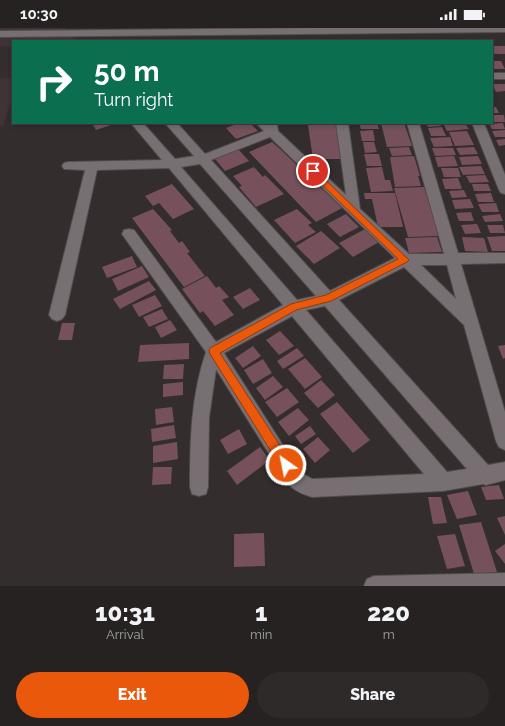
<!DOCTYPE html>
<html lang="en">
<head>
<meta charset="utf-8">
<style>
  :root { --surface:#262222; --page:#2e2a2a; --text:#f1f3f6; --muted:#a4a4a5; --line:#423f40; --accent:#ea580c }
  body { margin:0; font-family:Raleway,sans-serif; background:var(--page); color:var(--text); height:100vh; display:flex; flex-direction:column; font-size:15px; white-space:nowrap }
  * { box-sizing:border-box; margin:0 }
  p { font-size:13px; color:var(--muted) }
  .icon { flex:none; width:22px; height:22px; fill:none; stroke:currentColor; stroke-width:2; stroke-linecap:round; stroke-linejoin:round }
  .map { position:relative; height:558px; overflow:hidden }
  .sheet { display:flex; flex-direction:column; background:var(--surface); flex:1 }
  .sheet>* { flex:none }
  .guide { position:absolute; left:12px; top:12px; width:481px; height:84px; border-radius:0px; box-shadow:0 2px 6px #0003,0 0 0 1px var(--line); background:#0b6e4f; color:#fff; overflow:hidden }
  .pin { position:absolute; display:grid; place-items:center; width:34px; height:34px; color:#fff; margin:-17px; border:2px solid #fff; border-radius:50%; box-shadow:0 1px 4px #0007 }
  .me { position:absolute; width:44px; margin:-22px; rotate:327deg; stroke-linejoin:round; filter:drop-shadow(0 0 3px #0008) }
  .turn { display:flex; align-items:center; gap:14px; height:84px; padding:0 16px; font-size:18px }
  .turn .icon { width:52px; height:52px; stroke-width:2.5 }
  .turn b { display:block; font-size:28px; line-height:34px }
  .eta { display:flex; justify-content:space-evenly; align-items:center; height:68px; text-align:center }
  .eta b { font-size:24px; font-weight:800; line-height:28px }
  .button { display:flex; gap:8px; margin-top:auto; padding:8px 16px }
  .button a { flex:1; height:46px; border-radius:24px; background:var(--accent); color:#fff; font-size:16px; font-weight:800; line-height:46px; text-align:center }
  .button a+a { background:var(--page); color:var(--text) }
  .status { display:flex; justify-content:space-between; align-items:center; height:28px; padding:0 20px; background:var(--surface); direction:ltr }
  .status svg { height:11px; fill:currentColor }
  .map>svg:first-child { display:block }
  .built { fill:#403336 }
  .building { fill:#76515b }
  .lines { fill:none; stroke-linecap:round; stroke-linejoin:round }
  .minor-casing { stroke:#524c4d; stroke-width:2 }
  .minor { fill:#776f71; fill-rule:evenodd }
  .route { fill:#ea580c; stroke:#983908 }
</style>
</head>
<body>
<div class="status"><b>10:30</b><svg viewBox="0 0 49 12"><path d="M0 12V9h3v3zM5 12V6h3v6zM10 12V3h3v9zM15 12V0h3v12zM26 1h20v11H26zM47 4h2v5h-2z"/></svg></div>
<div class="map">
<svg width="505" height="558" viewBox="0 0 505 558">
  <rect width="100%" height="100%" fill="#332d2e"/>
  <path class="built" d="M0,0H66L75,13H13V19L0,18Z
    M0,50H13V66L3,98H0Z"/>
  <path class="building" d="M492,18H505V26H492Z
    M492,33H501L505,41H492Z
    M492,56H505V63L496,64Z
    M492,79H496L499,85H492Z
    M492,87H504L505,94H492Z
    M92,95H117L96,102Z
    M239,95H250L258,103L236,111L226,100Z
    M281,95H336L343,131H313L308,97H282Z
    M359,95H377L379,101H361Z
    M381,95H404L412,118L387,119Z
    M426,95H440L441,98L428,99Z
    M465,95L469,101L447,103L444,97Z
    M503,95L505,101H492L489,96Z
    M442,99L446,108H431L428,100Z
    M373,102L375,113H362L360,103Z
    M505,102V109H495L492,103Z
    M467,103L474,117L455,118L449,104Z
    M450,109L453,118L434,119L430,110Z
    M505,111V117L499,118L496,112Z
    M272,114L280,121L342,180L316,194L249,124Z
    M363,114H374L377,124L365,125Z
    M409,119L412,127L392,128L389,120Z
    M474,119L478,126L460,127L456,120Z
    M432,120H453L456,127L435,128Z
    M238,121L249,133L225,143L215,131Z
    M364,126H379L382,138H367Z
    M414,128L420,148H418L421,158L395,159L390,129Z
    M454,128L458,138L438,139L435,129Z
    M478,128L482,136L462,137L459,129Z
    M481,138L485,146L463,147L459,139Z
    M254,139L263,149L265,147L284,166L256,179L239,159L242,158L233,148Z
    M382,139L385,152H390L393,163L371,164L366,140Z
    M441,140H458L461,149H444Z
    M485,147L489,154L470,155L466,148Z
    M458,150L462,161H445L442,151Z
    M172,156L194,181L173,191L159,175L153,178L145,168Z
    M472,156H488L491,163H474Z
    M424,159L440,208L408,209L394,160Z
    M464,162L467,169L452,170L449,163Z
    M364,165H395L403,199H378L372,171H365Z
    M491,165L494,174H478L475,166Z
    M470,171L474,180L455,181L452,172Z
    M496,175L499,184H482L478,176Z
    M153,181L172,202L170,203L179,215L182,213L190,224L187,225L205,248L184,259L132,190Z
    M297,181L312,195L308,197L316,204L295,215L274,192Z
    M471,184L474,193H459L456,185Z
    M346,186L359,199L340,209L327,196Z
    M500,186L503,193L485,194L482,188Z
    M477,196L481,205L465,206L461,197Z
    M487,197H503L505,205H490Z
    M365,201L379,214L353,229L339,215Z
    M321,203L340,220L314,236L296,218Z
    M505,208V223H492L487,209Z
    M437,209L442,224L409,225L405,210Z
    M462,209L484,210L488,224L465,223Z
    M132,228L137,239L107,250L102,239Z
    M142,238L149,249L118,263L112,251Z
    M207,248L216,260L219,258L229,269L222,272L234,287L215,298L203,283L200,285L182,261Z
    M149,253L156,262L120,281L113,271Z
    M250,260L260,272L243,281L233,269Z
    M155,267L162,278L139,289L132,277Z
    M162,281L168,291L149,299L143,289Z
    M170,292L177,302L161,310L155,299Z
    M62,295H75L72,312H58Z
    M280,303L294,318L279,327L266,312Z
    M189,315V331L138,334L140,317Z
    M505,317V330L503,331L498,318Z
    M253,318L261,328L243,340L235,330Z
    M297,320L304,328L283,341L277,333Z
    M305,330L322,349L305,361L288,341Z
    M263,331L272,345L253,356L244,342Z
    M184,336L183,351H163L164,337Z
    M273,348L283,359L265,372L256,360Z
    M321,352L335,367L318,380L304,365Z
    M183,354V367L163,369V356Z
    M287,360L299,374L277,389L265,374Z
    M337,374L370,412L353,425L320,386Z
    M172,379L174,394L156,397L155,381Z
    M298,380L309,392L289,408L278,394Z
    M174,397L176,410L152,414L151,401Z
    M310,398L316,406L301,416L295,408Z
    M239,401L247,416L228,426L220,412Z
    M318,409L330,422L315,435L303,421Z
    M177,414L178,431L153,435V418Z
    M260,419L270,432L237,457L227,443Z
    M153,439H172L171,456L152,457Z
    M499,457L504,471L486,472L481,459Z
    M468,463L477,487L457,491L447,467Z
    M428,469H441L447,495L433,496Z
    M505,488V507L497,490Z
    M481,494L497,544L474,546L459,497Z
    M264,505L265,538L234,539V506Z
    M455,506L465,538L447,541L437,508Z
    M505,516V536L495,523Z"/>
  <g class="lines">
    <g class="minor-casing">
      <path id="minor" d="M315,0H505V4L0,9V3Z
        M492,45H505V51H492Z
        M131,95H143L175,131L194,128L165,95H177L205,126L264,103L256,95H277L278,103L346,167L336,95H348L360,181L409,226H444L407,95H419L458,225H505V235L461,236L505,384V422L499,419L496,413L464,297L404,239L339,272L488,437L505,434V452L486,457L483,456L443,463L312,469C302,466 295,463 288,456L216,341L209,390L208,459L206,466L199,468L192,466L190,459C190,413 191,368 206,324L122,206L124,202L129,201L134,202L216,314L283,277L169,140L97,142L65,287L62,291L57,293L52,291L49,287L85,142L64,141L62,138L64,135L68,134L162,132ZM270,109L395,230L330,263L211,132ZM200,136L316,268L297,272L181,139ZM421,237H447L456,271ZM325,278L467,441L447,444L306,282ZM292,288L424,446L312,451L300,444L224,325Z
        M472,95H484L505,147V166L501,165L499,162Z
        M505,545V558H364L367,551L374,548Z"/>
    </g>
    <use href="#minor" class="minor"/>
  </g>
  <path class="route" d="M313,140L409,232L407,234L331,273L296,282L220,325L290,433L291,437L290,441L286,443L282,441L210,326L209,323L210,320L291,276L326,267L398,231L310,145L309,143Z"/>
</svg>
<div class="pin" style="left:313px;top:143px;background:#d93025"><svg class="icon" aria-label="arrive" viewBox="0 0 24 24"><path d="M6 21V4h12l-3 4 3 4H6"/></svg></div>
<svg class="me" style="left:286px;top:437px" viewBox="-20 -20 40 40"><circle r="17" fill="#ea580c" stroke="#fff" stroke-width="3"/><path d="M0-11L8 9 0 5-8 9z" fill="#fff"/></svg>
<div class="guide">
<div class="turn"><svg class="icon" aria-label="right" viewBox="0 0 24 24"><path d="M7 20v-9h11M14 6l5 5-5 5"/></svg><div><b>50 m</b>Turn right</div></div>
</div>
</div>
<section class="sheet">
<div class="eta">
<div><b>10:31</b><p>Arrival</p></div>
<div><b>1</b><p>min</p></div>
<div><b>220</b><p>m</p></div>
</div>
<div class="button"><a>Exit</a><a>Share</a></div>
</section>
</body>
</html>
